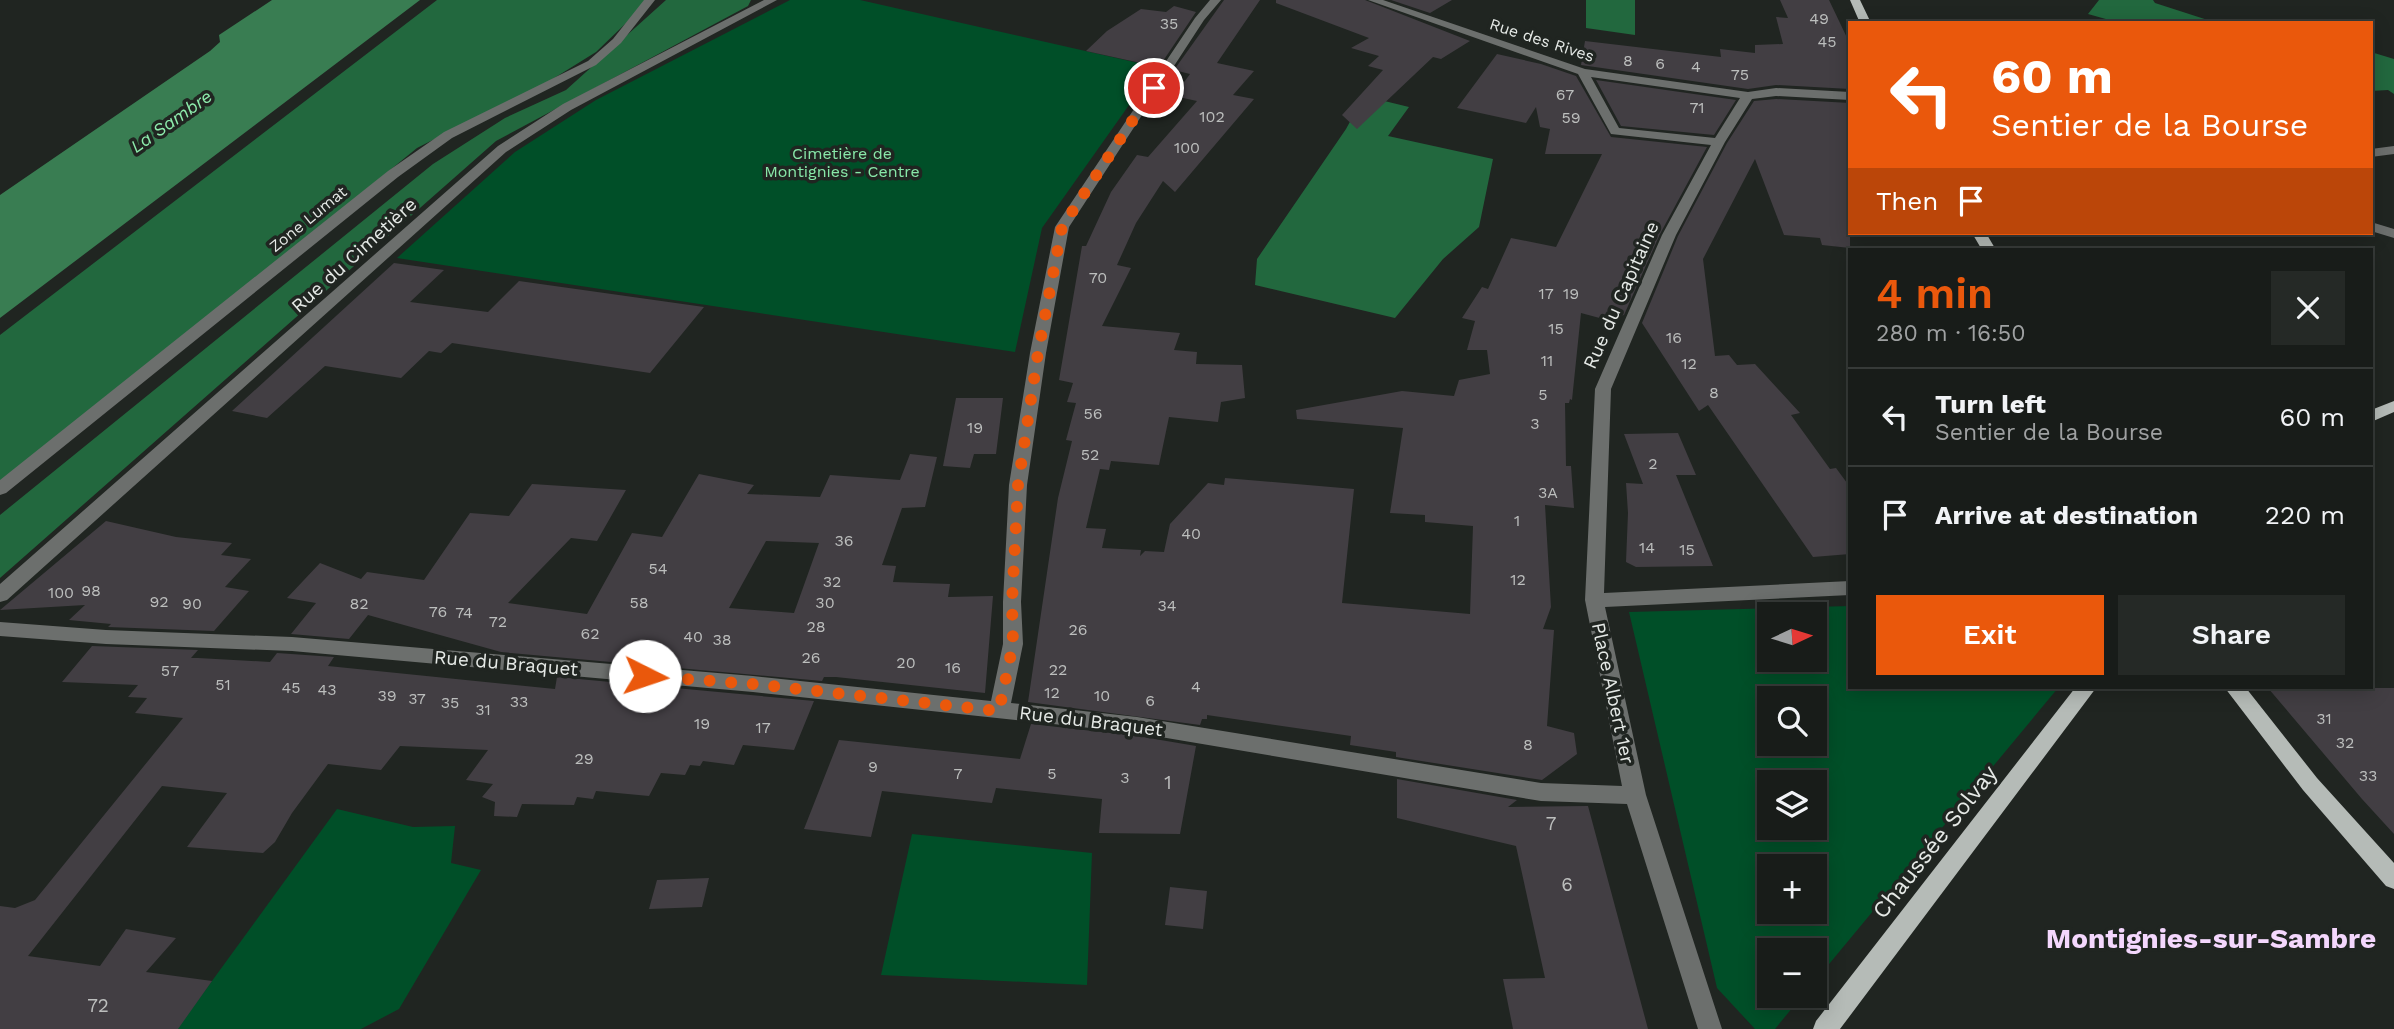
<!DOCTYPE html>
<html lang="en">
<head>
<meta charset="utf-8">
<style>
  :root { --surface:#181c19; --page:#252926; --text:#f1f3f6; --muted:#9fa1a2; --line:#363a38; --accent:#ea580c }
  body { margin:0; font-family:"Work Sans",sans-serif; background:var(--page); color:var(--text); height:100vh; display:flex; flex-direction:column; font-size:26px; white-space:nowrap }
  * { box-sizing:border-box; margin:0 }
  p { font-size:23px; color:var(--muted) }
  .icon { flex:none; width:38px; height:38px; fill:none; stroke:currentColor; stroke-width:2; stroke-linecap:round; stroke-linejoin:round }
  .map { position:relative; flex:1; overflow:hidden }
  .sheet { position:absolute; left:1848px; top:248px; width:525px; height:441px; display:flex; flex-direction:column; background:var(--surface); border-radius:0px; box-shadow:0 4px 18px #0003,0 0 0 2px var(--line) }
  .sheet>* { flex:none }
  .hud { position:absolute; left:1848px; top:21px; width:525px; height:214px; border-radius:0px; box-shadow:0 4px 18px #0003,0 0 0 2px var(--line); background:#ea580c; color:#fff; overflow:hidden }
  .needle { width:46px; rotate:86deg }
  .controls { position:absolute; left:1757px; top:602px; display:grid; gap:14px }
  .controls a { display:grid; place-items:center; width:70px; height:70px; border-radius:0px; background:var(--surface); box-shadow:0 4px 18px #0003,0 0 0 2px var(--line); font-size:35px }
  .pin { position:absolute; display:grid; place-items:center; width:60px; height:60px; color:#fff; margin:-30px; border:4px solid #fff; border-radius:50%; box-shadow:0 2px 7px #0007 }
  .me { position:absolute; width:77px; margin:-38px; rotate:94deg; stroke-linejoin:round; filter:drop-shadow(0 0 5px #0008) }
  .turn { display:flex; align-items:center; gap:24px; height:147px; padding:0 28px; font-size:32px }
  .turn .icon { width:91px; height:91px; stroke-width:2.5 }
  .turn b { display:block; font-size:49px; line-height:60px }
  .then { display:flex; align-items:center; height:66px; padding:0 28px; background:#0003; gap:14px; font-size:26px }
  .round { display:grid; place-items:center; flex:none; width:74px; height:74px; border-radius:0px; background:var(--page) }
  .headline { display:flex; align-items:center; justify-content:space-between; height:119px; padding:0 28px }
  h1 { font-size:42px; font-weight:600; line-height:52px; color:var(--accent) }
  .button { display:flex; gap:14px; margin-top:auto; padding:14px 28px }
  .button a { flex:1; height:80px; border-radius:0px; background:var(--accent); color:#fff; font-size:28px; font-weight:600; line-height:80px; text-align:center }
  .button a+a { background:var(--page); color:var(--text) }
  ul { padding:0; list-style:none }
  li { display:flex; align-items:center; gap:21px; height:98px; padding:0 28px; border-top:2px solid var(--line) }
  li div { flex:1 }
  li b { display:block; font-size:26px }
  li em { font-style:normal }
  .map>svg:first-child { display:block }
  .green { fill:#004f28; fill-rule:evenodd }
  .forest { fill:#22683e }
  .water { fill:#397d52 }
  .building { fill:#423e43; fill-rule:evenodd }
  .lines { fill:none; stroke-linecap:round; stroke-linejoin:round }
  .minor { fill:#6c6f6d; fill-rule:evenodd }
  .major { fill:#b5bbb7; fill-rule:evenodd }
  .route { stroke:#ea580c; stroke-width:12; stroke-dasharray:0 21.6 }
  .labels { text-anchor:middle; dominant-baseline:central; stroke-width:7; stroke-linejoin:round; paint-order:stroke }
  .number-label { font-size:16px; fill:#bcbebd }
  .far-street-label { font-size:16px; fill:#e5e9e6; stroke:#202521 }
  .far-park-label { font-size:16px; fill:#88e7a8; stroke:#202521 }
  .far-water-label { font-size:18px; font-style:italic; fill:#8eedad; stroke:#202521 }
  .street-label { font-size:19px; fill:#e5e9e6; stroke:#202521 }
  .near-number-label { font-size:19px; fill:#bcbebd }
  .near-street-label { font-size:23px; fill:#e5e9e6; stroke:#202521 }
  .near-quarter-label { font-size:28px; font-weight:bold; fill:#f4d7fd; stroke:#202521 }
</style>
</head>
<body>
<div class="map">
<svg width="2394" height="1029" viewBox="0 0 2394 1029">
  <rect width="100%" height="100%" fill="#202521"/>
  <path class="green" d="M790,0H860L1156,67L1042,228L1015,352L397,258L515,152L596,100Z
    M1850,606V688H2058L1815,981V950H1769V996H1802L1775,1029H1755L1717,988L1629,612ZM1769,614H1815V660H1769ZM1769,698H1815V744H1769ZM1769,782H1815V828H1769ZM1769,866H1815V912H1769Z
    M337,809L413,827L455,826L451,863L481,870L399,1009L361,1029H177Z
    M912,834L1092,853L1087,985L881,975Z"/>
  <path class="forest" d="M437,0H650L596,52L551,80L417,148L0,488V335Z
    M666,0H751L748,6L496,141L0,578V515L433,164L505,118L566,90Z
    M1586,0H1635V35L1586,28Z
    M2099,0H2153L2155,3L2217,23H2120L2088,14Z
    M2371,52L2394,59V94L2388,90L2371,91Z
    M1364,96L1409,107L1388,136L1493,159L1479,227L1443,259L1395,318L1255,285L1257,259L1346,129Z"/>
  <path class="water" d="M272,0H420L0,318V195L210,51L220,42L219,35Z"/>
  <path class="building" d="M1224,0H1260L1217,63L1254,71L1233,95L1254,99L1175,192L1163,181L1136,223L1117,265L1131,268L1102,326L1180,333L1174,350L1197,352L1196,364L1242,365L1245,398L1221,402L1218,422L1169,417L1159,465L1111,461L1109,470L1100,469L1086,528L1106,529L1102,548L1141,550L1140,556L1145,551L1164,552L1170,524L1208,483L1224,485L1225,478L1354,489L1342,603L1470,614L1473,526L1425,522V515L1390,513L1403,428L1297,419L1296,410L1402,391L1454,396L1459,380L1490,374L1487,350H1467L1475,321L1462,318L1482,287L1488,289L1511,238L1556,247L1602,154H1545L1550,129L1540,127L1536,107L1526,123L1457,108L1497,54L1541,64L1576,76L1611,137L1707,147L1660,234L1624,315L1607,320L1581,313L1572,400L1570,399L1569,403H1565L1566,466H1571L1574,508L1545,505L1551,607L1543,629L1554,630L1547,726L1574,733L1577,754L1542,780L1396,757V752L1350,745L1351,736L1207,715V719H1202L1200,725L1028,702L1058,498L1072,441L1066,440L1076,403L1067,402L1073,383L1059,380L1082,246H1086L1111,192L1137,155L1148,157L1197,101L1174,96L1190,74L1174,70Z
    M1276,0H1365L1470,41L1441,59L1433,57L1357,129L1342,115L1383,70L1368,66L1379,56L1351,48L1369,38L1276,3Z
    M1391,0H1452L1430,13Z
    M1780,0H1829L1850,44V89L1776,85L1748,89L1581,65L1585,41L1721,57L1720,49L1755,53V45L1783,44L1776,17L1788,18Z
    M1174,6L1196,12L1159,67L1086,51L1107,31L1141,9L1166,12Z
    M1596,80L1736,100L1714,135L1621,126Z
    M1776,99L1850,103V248L1822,245L1820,238L1784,235L1755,159L1703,259L1715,356L1729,355L1737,365L1755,364L1800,413L1791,415L1830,469L1836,468L1850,487V554L1813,557L1708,405L1699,411L1642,323L1678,236L1727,143L1754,101Z
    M394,263L444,270L410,302L488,312L519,281L704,307L650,373L452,343L441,353L429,351L401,378L325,366L267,418L232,411Z
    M956,398H1003L996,454H974L970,468L943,466Z
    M1678,433L1696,475H1676L1713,566L1636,567L1626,562L1628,513L1626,483L1643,484L1624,434Z
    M910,454L937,457L925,507L902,508L882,565L896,566L893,582L950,584L948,597L993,596L985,693L836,677H824L822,681L501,652L368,615L349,639L291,634L316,603L287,598L320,563L361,579L367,572L424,580L470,513L509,516L532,484L626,490L597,541L571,538L508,603L587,614L632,533L662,537L699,474L754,485L747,494L820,497L830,475L900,480ZM766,541L819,543L794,613L729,608Z
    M106,521L176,537L232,543L221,555L251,559L225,587L249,591L214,631L108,627L111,624L69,620L85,605L0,610Z
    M92,646L198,650L191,658H198L270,662L277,653L334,657L328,666L555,689L557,677L814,701L794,750L743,745L734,765L703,761L700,766L690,765L685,775L661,773L649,796L596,791L593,799L577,797L574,805L522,804L517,817L494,816L495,802L482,797L493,784L466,780L488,750L400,746L381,770L328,764L292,813L275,842L263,853L187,847L227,793L162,786L28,956L100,966L126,929L176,938L146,972L212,981L178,1029H0V906L15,908L35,900L183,718L135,713L147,698L128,697L138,685L62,682Z
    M2268,688H2394V834L2362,799Z
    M1031,724L1137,736L1196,746L1180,834L1099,833L1102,799L996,788L992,803L882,791L871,837L804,829L839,740L1020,759Z
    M1397,779L1517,800L1508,807L1588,806L1648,1029H1513L1503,979L1545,978L1516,846L1397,818Z
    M709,878L702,907L649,909L657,880Z
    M1170,887L1207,891L1203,929L1165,925Z"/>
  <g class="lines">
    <path class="minor" d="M644,0H655L621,43L596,65L452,138L398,177L6,493L0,495V480L388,171L444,132L588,61L613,39Z
      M764,0H777L571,110L506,152L7,600L0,602V584L498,146L563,104Z
      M1210,0H1221L1204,20L1069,227L1046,353L1027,485L1021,602L1023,644L1011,703L1137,717L1541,783L1622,786L1585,600L1595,389L1662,235L1711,145L1611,134L1578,74L1368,0H1383L1585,69L1748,92L1776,88L1850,92V100L1776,96L1752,99L1725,142L1676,235L1611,389L1604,593L1850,581V595L1605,607L1646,795L1722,1029H1698L1627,804L1541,801L1137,733L753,692L292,651L106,644L0,636V622L106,630L292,637L753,676L991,701L1003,644V602L1009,485L1030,353L1055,227L1195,18ZM1591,77L1740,98L1715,138L1619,128Z
      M2394,146V154L2371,157V149Z
      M2371,222L2394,229V238L2371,231Z"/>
    <path class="major" d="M1850,0H1860L1871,23H1860Z
      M1972,233H1986L1996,250H1982Z
      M2394,401V412L2371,422V410Z
      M2075,688H2096L1840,1029H1813L1816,1021Z
      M2225,688H2246L2317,778L2394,863V889L2386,886L2303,790Z"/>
  </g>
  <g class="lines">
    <path class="route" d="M645,676L753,684L999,711L1013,644L1012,602L1018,485L1038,353L1062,227L1154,88"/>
  </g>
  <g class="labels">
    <g class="number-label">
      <text x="1819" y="18">49</text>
      <text x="1169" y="23">35</text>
      <text x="1827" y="41">45</text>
      <text x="1628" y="60">8</text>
      <text x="1660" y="63">6</text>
      <text x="1696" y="66">4</text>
      <text x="1740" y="74">75</text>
      <text x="1565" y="94">67</text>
      <text x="1697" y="107">71</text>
      <text x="1212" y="116">102</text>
      <text x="1571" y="117">59</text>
      <text x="1187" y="147">100</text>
      <text x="1098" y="277">70</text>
      <text x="1546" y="293">17</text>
      <text x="1571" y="293">19</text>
      <text x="1556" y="328">15</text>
      <text x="1674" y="337">16</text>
      <text x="1547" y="360">11</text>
      <text x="1689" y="363">12</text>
      <text x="1714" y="392">8</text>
      <text x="1543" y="394">5</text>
      <text x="1093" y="413">56</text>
      <text x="1535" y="423">3</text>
      <text x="975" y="427">19</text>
      <text x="1090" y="454">52</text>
      <text x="1653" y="463">2</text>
      <text x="1548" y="492">3A</text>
      <text x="1517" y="520">1</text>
      <text x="1191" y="533">40</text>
      <text x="844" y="540">36</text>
      <text x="1647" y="547">14</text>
      <text x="1687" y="549">15</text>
      <text x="658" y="568">54</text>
      <text x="1518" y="579">12</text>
      <text x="832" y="581">32</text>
      <text x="91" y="590">98</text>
      <text x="61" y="592">100</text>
      <text x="159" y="601">92</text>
      <text x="639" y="602">58</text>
      <text x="825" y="602">30</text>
      <text x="192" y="603">90</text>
      <text x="359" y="603">82</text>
      <text x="1167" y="605">34</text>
      <text x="438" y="611">76</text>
      <text x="464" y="612">74</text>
      <text x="498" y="621">72</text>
      <text x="816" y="626">28</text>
      <text x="1078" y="629">26</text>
      <text x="590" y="633">62</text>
      <text x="693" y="636">40</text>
      <text x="722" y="639">38</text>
      <text x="811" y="657">26</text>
      <text x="906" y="662">20</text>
      <text x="953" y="667">16</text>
      <text x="1058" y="669">22</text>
      <text x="170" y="670">57</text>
      <text x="223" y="684">51</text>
      <text x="1196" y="686">4</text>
      <text x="291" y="687">45</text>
      <text x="327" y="689">43</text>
      <text x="1052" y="692">12</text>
      <text x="387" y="695">39</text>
      <text x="1102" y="695">10</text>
      <text x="417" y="698">37</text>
      <text x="1150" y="700">6</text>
      <text x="519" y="701">33</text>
      <text x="450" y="702">35</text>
      <text x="483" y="709">31</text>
      <text x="2324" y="718">31</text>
      <text x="702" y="723">19</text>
      <text x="763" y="727">17</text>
      <text x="2345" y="742">32</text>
      <text x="1528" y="744">8</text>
      <text x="584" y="758">29</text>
      <text x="873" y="766">9</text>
      <text x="958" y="773">7</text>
      <text x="1052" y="773">5</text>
      <text x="2368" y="775">33</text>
      <text x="1125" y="777">3</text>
    </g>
    <g class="far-street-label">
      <text transform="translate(1542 40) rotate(18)">Rue des Rives</text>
      <text transform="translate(308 219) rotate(-39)">Zone Lumat</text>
    </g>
    <g class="far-park-label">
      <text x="842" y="153">Cimetière de<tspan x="842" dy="18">Montignies - Centre</tspan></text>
    </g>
    <g class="far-water-label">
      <text transform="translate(171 121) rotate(-35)">La Sambre</text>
    </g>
    <g class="street-label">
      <text transform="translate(354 255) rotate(-42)">Rue du Cimetière</text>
      <text transform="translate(1621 295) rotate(-66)">Rue du Capitaine</text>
      <text transform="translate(506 663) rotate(5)">Rue du Braquet</text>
      <text transform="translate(1613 693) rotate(78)">Place Albert 1er</text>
      <text transform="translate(1091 721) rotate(7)">Rue du Braquet</text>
    </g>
    <g class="near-number-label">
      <text x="1168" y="782">1</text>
      <text x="1551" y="823">7</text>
      <text x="1567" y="884">6</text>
      <text x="98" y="1005">72</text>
    </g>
    <g class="near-street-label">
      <text transform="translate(1935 842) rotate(-52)">Chaussée Solvay</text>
    </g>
    <g class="near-quarter-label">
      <text x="2211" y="938">Montignies-sur-Sambre</text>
    </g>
  </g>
</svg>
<div class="controls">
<a><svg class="needle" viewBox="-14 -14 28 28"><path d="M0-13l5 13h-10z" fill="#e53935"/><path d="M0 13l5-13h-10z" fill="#9fa1a2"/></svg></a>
<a><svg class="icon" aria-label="search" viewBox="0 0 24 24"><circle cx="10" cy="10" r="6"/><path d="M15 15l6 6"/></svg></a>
<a><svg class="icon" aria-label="layers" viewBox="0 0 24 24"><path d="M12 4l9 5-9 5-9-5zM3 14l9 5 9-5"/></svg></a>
<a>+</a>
<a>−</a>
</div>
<div class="pin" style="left:1154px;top:88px;background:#d93025"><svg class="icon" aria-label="arrive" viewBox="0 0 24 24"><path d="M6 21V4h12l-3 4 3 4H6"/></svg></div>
<svg class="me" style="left:645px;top:676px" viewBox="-20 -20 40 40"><circle r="19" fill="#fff"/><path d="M0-13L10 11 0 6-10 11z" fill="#ea580c"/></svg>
<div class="hud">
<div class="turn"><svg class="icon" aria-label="left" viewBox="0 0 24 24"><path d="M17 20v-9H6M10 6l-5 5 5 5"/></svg><div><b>60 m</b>Sentier de la Bourse</div></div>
<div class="then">Then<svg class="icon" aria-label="arrive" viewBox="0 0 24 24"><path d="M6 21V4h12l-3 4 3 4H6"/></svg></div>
</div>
<section class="sheet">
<div class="headline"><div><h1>4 min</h1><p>280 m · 16:50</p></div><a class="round"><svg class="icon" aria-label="close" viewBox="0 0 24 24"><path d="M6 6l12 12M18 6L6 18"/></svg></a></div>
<ul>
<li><svg class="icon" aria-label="left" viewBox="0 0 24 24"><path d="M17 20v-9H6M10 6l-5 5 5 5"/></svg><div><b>Turn left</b><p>Sentier de la Bourse</p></div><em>60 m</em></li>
<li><svg class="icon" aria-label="arrive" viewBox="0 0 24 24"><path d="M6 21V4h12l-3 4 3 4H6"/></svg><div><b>Arrive at destination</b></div><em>220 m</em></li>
</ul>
<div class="button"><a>Exit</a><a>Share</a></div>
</section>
</div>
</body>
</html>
